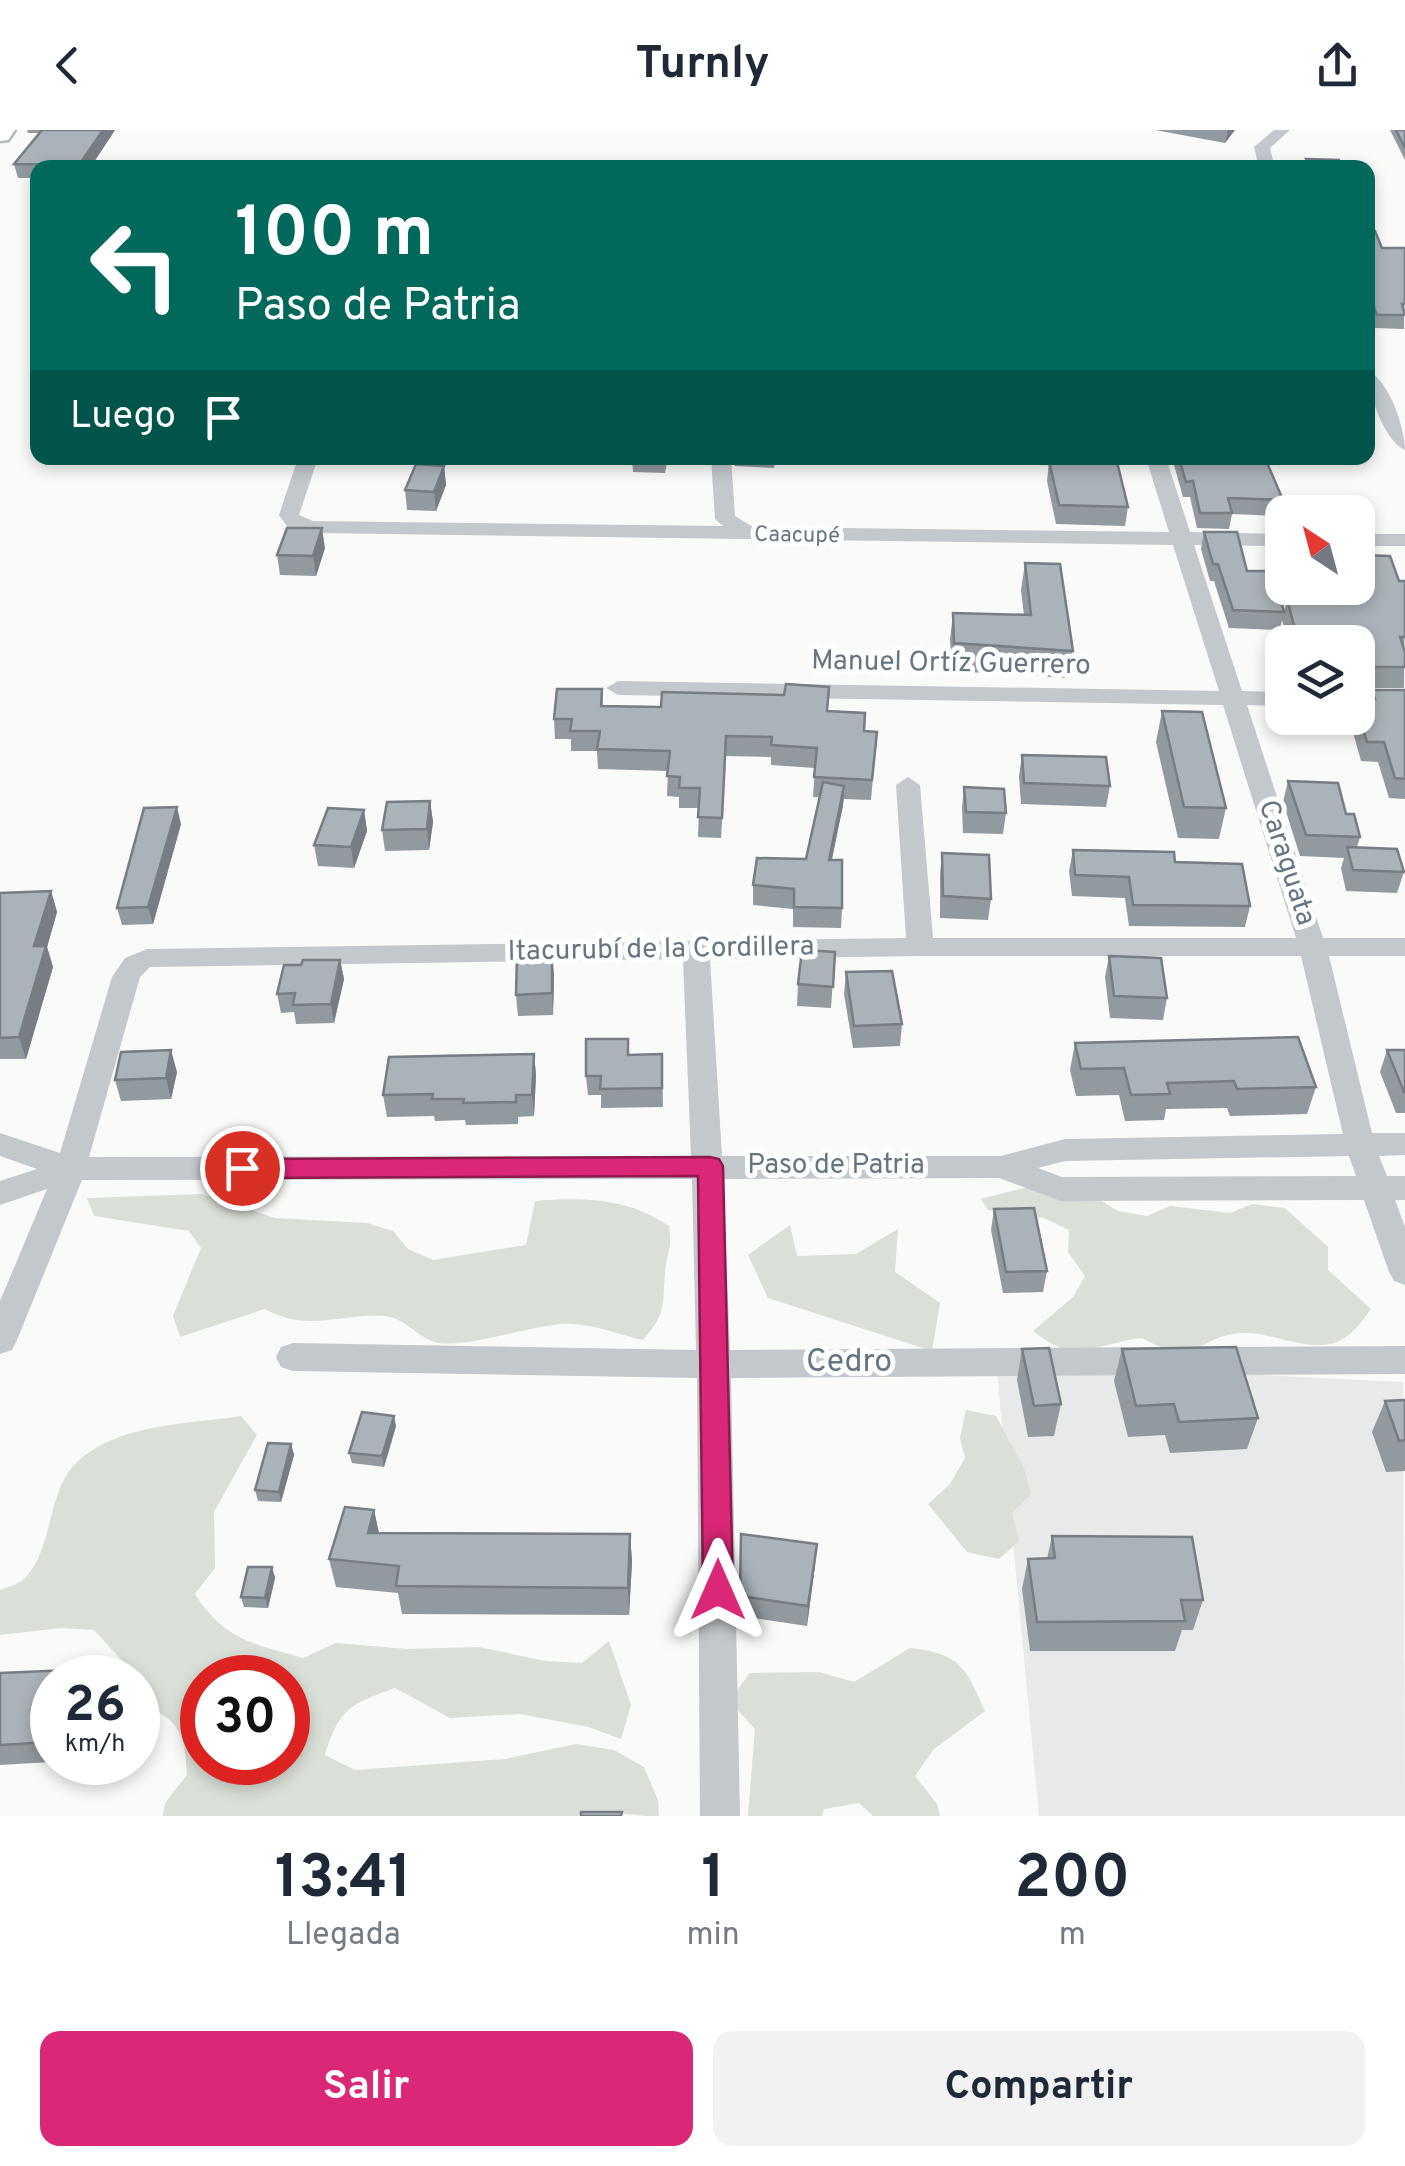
<!DOCTYPE html>
<html lang="es">
<head>
<meta charset="utf-8">
<style>
  :root { --surface:#fff; --page:#f2f2f3; --text:#1f2937; --muted:#747a83; --accent:#db2777 }
  body { margin:0; font-family:Overpass,sans-serif; background:var(--page); color:var(--text); height:100vh; display:flex; flex-direction:column; font-size:38px; white-space:nowrap }
  * { box-sizing:border-box; margin:0 }
  p { font-size:32px; color:var(--muted) }
  .icon { flex:none; width:55px; height:55px; fill:none; stroke:currentColor; stroke-width:2; stroke-linecap:round; stroke-linejoin:round }
  .map { position:relative; height:1686px; overflow:hidden }
  .side { display:flex; flex-direction:column; background:var(--surface); flex:1 }
  .side>* { flex:none }
  .hud { position:absolute; left:30px; top:30px; width:1345px; height:305px; border-radius:20px; box-shadow:0 5px 15px #0003; background:#00695c; color:#fff; overflow:hidden }
  .needle { width:65px; rotate:324deg }
  .fabs { position:absolute; left:1265px; top:365px; display:grid; gap:20px }
  .fabs a { display:grid; place-items:center; width:110px; height:110px; border-radius:20px; background:var(--surface); box-shadow:0 5px 15px #0003; font-size:50px }
  .speed { position:absolute; left:30px; top:1525px; display:flex; gap:20px; font-size:50px; font-weight:700; text-align:center }
  .speed>* { display:grid; place-content:center; width:130px; height:130px; border-radius:50%; background:var(--surface); box-shadow:0 5px 15px #0003; line-height:1 }
  .speed small { font-size:25px; font-weight:400 }
  .speed .limit { border:15px solid #d22; background:#fff; color:#111 }
  .pin { position:absolute; display:grid; place-items:center; width:85px; height:85px; color:#fff; margin:-42px; border:5px solid #fff; border-radius:50%; box-shadow:0 2px 10px #0007 }
  .me { position:absolute; width:110px; margin:-55px; rotate:0deg; stroke-linejoin:round; filter:drop-shadow(0 0 8px #0008) }
  .turn { display:flex; align-items:center; gap:35px; height:210px; padding:0 40px; font-size:45px }
  .turn .icon { width:130px; height:130px; stroke-width:2.5 }
  .turn b { display:block; font-size:70px; line-height:85px }
  .then { display:flex; align-items:center; height:95px; padding:0 40px; background:#0003; gap:20px; font-size:38px }
  .eta { display:flex; justify-content:space-evenly; align-items:center; height:170px; text-align:center }
  .eta b { font-size:60px; font-weight:700; line-height:70px }
  .button { display:flex; gap:20px; margin-top:auto; padding:20px 40px }
  .button a { flex:1; height:115px; border-radius:20px; background:var(--accent); color:#fff; font-size:40px; font-weight:700; line-height:115px; text-align:center }
  .button a+a { background:var(--page); color:var(--text) }
  header { display:flex; justify-content:space-between; align-items:center; height:130px; padding:0 40px; background:var(--surface); font-size:45px; font-weight:700 }
  .map>svg:first-child { display:block }
  .built { fill:#e8e9e9 }
  .green { fill:#dadfd7; fill-rule:evenodd }
  .lines { fill:none; stroke-linecap:round; stroke-linejoin:round }
  .secondary-casing { stroke:#b3babf; stroke-width:5 }
  .street { fill:#c3c8cc; fill-rule:evenodd }
  .secondary { fill:#fff; fill-rule:evenodd }
  .wall { fill:#929a9f }
  .shaded-wall { fill:#777d82 }
  .building { fill:#aab3b9; stroke:#777d82; stroke-width:2.5 }
  .route { fill:#db2777; stroke:#8e194d; stroke-width:2.5 }
  .labels { text-anchor:middle; dominant-baseline:central; stroke-width:10; stroke-linejoin:round; paint-order:stroke }
  .far-street-label { font-size:22px; fill:#657683; stroke:#fff }
  .street-label { font-size:28px; fill:#657683; stroke:#fff }
  .near-street-label { font-size:32px; fill:#657683; stroke:#fff }
</style>
</head>
<body>
<header><svg class="icon" aria-label="back" viewBox="0 0 24 24"><path d="M15 5l-7 7 7 7"/></svg>Turnly<svg class="icon" aria-label="share" viewBox="0 0 24 24"><path d="M12 15V3M7 8l5-5 5 5M5 13v7h14v-7"/></svg></header>
<div class="map">
<svg width="1405" height="1686" viewBox="0 0 1405 1686">
  <rect width="100%" height="100%" fill="#fafaf8"/>
  <path class="built" d="M996,1232L1403,1252L1405,1686H1039Z"/>
  <path class="green" d="M1032,1056L1095,1067L1118,1081L1147,1086L1170,1076L1230,1083L1252,1074L1285,1078L1328,1117V1140L1371,1179C1362,1191 1352,1206 1337,1212C1307,1223 1274,1202 1244,1203C1195,1204 1202,1241 1142,1208C1092,1214 1076,1236 1033,1201L1073,1167L1085,1146L1068,1122L1069,1100L1044,1088L988,1080L981,1069Z
    M202,1064L275,1088L367,1093L393,1101L408,1119L433,1130L526,1115L535,1071C583,1067 628,1068 669,1096C673,1120 666,1123 665,1143C662,1177 667,1182 643,1210C615,1204 590,1192 561,1194C527,1197 468,1217 439,1213C420,1210 404,1187 385,1186C339,1183 308,1203 265,1179L180,1207L173,1186L201,1118L189,1101L94,1086L87,1068Z
    M790,1095L797,1126L856,1124L898,1099L895,1142L940,1173L932,1221L768,1168L748,1125Z
    M966,1280L996,1286L1024,1338L1031,1364L1012,1383L1019,1411L999,1429L967,1422L928,1374L950,1354L965,1328L960,1308Z
    M241,1286L257,1305L214,1382L215,1438L195,1464C225,1511 253,1513 303,1528L336,1513L407,1519L478,1517L546,1531L582,1533L609,1511L631,1575L621,1609L589,1597L520,1584L450,1588L395,1558C350,1574 339,1579 325,1625L355,1640L505,1629L576,1614L614,1620L644,1637L658,1670L659,1686C632,1686 602,1679 577,1686H163L165,1673L187,1645C185,1603 180,1591 142,1574L138,1548L94,1500L61,1498L0,1505V1460C9,1457 22,1453 27,1446C54,1414 47,1361 77,1332C117,1294 189,1294 241,1286ZM202,1548H288V1632H202Z
    M910,1518C960,1524 965,1536 985,1581L934,1619L915,1646L937,1674L940,1686H873L859,1673L824,1679L822,1686H748L755,1599L729,1571L750,1543L819,1542L854,1552Z"/>
  <g class="lines">
    <g class="secondary-casing">
      <path id="secondary" d="M0,0H15L8,10L0,11Z"/>
    </g>
    <path class="street" d="M1274,0H1290L1270,18L1275,38H1259L1254,17Z
      M1368,241C1389,250 1405,298 1405,320C1385,312 1367,262 1368,241Z
      M298,328H318L299,385L313,391L723,396L715,389L711,328H731L735,386L753,397L1169,402L1146,328H1166L1190,402L1282,404V416L1194,415L1242,561L1282,562V576L1247,575L1323,808H1405V826H1329L1372,1003H1405V1025L1379,1026L1387,1046H1405V1070H1395L1405,1097V1155L1394,1151L1389,1142L1364,1070L1061,1071L999,1048L723,1049L730,1220L1154,1217L1166,1221L1171,1231L1166,1241L1154,1245L731,1248L740,1686H700L697,1248L293,1241L281,1237L276,1227L281,1217L293,1213L696,1220L692,1049L82,1050L17,1210L12,1220L0,1224V1171L47,1059L0,1075V1051L37,1039L0,1026V1003L60,1023L112,847L125,828L147,819L906,808L896,655L908,647L920,655L933,808H1296L1223,575L618,565L606,558L618,551L1219,561L1173,415L313,403L289,399L279,385ZM920,826H1301L1343,1004L1065,1009L1001,1026H722L710,829ZM683,829L691,1026L89,1027L140,847L150,837ZM1349,1026L1356,1046L1062,1047L1038,1038L1065,1031Z
      M1358,404H1405V416H1358Z
      M1405,1216V1244L1207,1245L1195,1241L1190,1231L1195,1221L1207,1217Z"/>
    <use href="#secondary" class="secondary"/>
  </g>
  <path class="wall" d="M27,0H115L90,38H38V48H18L14,34L40,3H28Z
    M1155,0H1235L1225,13Z
    M1390,0H1405V30Z
    M1368,94L1382,118H1405L1404,199L1374,198L1368,182Z
    M632,328H668L665,343L633,342Z
    M732,328H776L774,338L735,336Z
    M1066,328H1116L1128,377L1125,396L1056,394L1047,351L1049,331L1067,332Z
    M1172,328H1265L1283,370L1280,386L1232,384L1229,399L1197,398L1190,367H1183Z
    M444,336L446,355L436,381L407,380L405,360Z
    M1204,402L1284,482L1287,469L1340,471L1335,458H1358L1405,451L1404,558H1360L1358,551V512H1288L1282,490L1280,500L1229,498L1214,451H1210L1201,419Z
    M325,418L316,446L280,445L277,425Z
    M1025,433L1073,521L1068,548L952,541L950,510L953,483L1024,485L1021,460Z
    M602,559L603,576L828,581L864,601L877,602L871,670L844,669L832,730L842,778L841,798L793,797V779L753,775V755L806,729L820,667H813L815,638L771,635V627L726,626L721,708L698,707L699,678H679V667L667,666L668,641L598,639L597,621H571V609H555L554,589Z
    M1372,560H1405V669L1389,668L1378,632L1361,631L1349,588H1358V569H1369Z
    M1162,581L1226,678L1219,709L1178,708L1156,612Z
    M1022,625L1110,656L1106,677L1021,674L1019,646Z
    M1288,651L1346,684L1360,707L1357,717L1404,742L1397,763L1346,761L1341,738L1344,728L1300,726L1283,672Z
    M964,657L1006,683L1003,704L963,703L962,678Z
    M430,671L433,692L429,720L385,721L382,700Z
    M364,680L367,701L354,738L318,736L314,715Z
    M181,694L153,794L122,795L117,778Z
    M1073,720L1175,732L1250,776L1245,797L1129,796L1125,768L1072,766L1069,741Z
    M942,723L991,769L988,790L940,788V744Z
    M51,761L57,782L47,817L53,837L26,929H0V763Z
    M835,822L831,878L797,876L798,854Z
    M1109,826L1167,868L1163,890L1110,888L1105,847Z
    M340,830L344,849L334,893L296,894L294,882L281,883L277,864L301,835Z
    M846,842L902,894L900,916L853,918L844,864Z
    M554,845L553,885L518,886L516,865Z
    M1075,913L1316,957L1307,984L1230,986L1227,978L1166,979L1164,990L1125,991L1119,965L1076,966L1070,940Z
    M1387,920H1405V983H1396L1380,942Z
    M534,924L536,945L534,986L518,987V994L466,995L465,990L435,991L434,986L387,987L383,965Z
    M662,924L663,977L601,978V965H588L586,946L629,925Z
    M177,942L171,969L121,971L115,950Z
    M994,1079L1047,1141L1043,1162L1003,1163L991,1100Z
    M1022,1219L1061,1274L1054,1306L1028,1307L1017,1250Z
    M1122,1219L1258,1288L1247,1319L1170,1323L1165,1305L1128,1307L1114,1251Z
    M1405,1270V1341L1386,1342L1372,1302L1385,1271Z
    M396,1296L384,1337L352,1333L349,1323Z
    M291,1314L294,1325L281,1372L258,1371L255,1360Z
    M374,1380L379,1403L630,1404L632,1432L629,1485L402,1484L398,1463L336,1457L329,1429Z
    M741,1404L815,1435L807,1496L740,1486Z
    M1052,1406L1203,1470L1193,1500H1182L1175,1521H1030L1022,1459L1028,1429H1047Z
    M272,1437L275,1448L268,1478L244,1477L241,1467Z
    M69,1540L72,1548H52V1632L0,1635V1543Z"/>
  <path class="shaded-wall" d="M103,0H115L90,38H79V35Z
    M1228,0H1235L1225,13Z
    M444,336L446,355L436,381L434,362Z
    M322,398L325,418L316,446L313,426Z
    M844,656L843,676L827,750L829,730Z
    M430,671L433,692L429,720L427,699Z
    M177,677L181,694L153,794L148,777Z
    M364,680L367,701L354,738L351,717Z
    M51,761L57,782L47,817L53,837L26,929L19,907L34,816Z
    M552,824L554,845L553,885L552,863Z
    M340,830L344,849L334,893L331,874Z
    M171,920L177,942L171,969L166,948Z
    M534,924L536,945L534,986L532,965Z
    M394,1286L396,1296L384,1337L382,1326Z
    M291,1314L294,1325L281,1372L279,1362Z
    M374,1380L380,1409L368,1403Z
    M630,1404L632,1432L629,1485L628,1458Z
    M817,1414L815,1435L807,1496L808,1476Z
    M272,1437L275,1448L268,1478L265,1468Z"/>
  <path class="building" d="M42,0H103L79,35L14,34Z
    M1396,0H1405V18Z
    M1306,29L1339,30L1342,38H1310Z
    M1368,94L1370,101H1375L1382,118H1405V174H1402L1405,185H1377L1368,162Z
    M1073,328H1116L1128,377L1059,375L1049,331L1074,332Z
    M1179,328H1265L1283,370L1228,368L1232,383H1200L1193,351L1186,352Z
    M416,334L444,336L434,362L405,360Z
    M287,398H322L313,426L277,425Z
    M1204,402H1237L1247,441H1273L1284,482L1233,480L1218,434H1213Z
    M1358,425L1390,426L1399,451H1405V507H1400L1405,522V537H1366L1357,509L1297,507L1287,469L1345,471L1343,464H1349L1347,458H1358Z
    M1025,433L1060,434L1073,521L954,513L953,483L1031,485Z
    M786,554L829,557L827,581L865,583L864,601L877,602L872,650L814,647L817,618L771,615L772,607L726,606L722,688L698,687L700,658H679L680,647L667,646L670,621L597,619L600,601H570L572,589H554L557,559H602L601,576L661,577L662,562L784,565Z
    M1372,560H1405V649L1395,648L1384,612H1367L1358,581V569H1375Z
    M1162,581L1202,582L1226,678L1184,677Z
    M1022,625L1106,627L1110,656L1024,653Z
    M1288,651L1338,653L1346,684H1354L1360,707L1306,705Z
    M823,652L844,656L829,730H842V778L794,777V759L753,755L757,728L806,729Z
    M964,657L1004,659L1006,683L966,682Z
    M430,671L427,699L382,700L387,672Z
    M177,677L148,777L117,778L144,678Z
    M328,678L364,680L351,717L314,715Z
    M1347,717L1397,719L1404,742L1353,740Z
    M1073,720L1174,722L1175,732L1242,734L1250,776L1133,775L1129,747L1075,745Z
    M942,723L989,725L991,769L943,766Z
    M51,761L34,816H46L19,907L0,908V763Z
    M802,820L835,822L833,857L798,854Z
    M552,824V863L516,865L517,825Z
    M1109,826L1161,828L1167,868L1114,866Z
    M303,830H340L331,874L293,875L295,863L277,864L284,835H301Z
    M892,841L902,894L854,896L846,842Z
    M1298,907L1316,957L1237,959L1234,951L1167,953L1170,964L1131,965L1124,938L1081,939L1075,913Z
    M586,909H628V925L662,924V958L600,959L601,946H586Z
    M171,920L166,948L115,950L121,922Z
    M1387,920H1405V962H1404Z
    M534,924L532,965H516V972L463,973L464,969H432L433,964L383,965L389,927Z
    M1034,1078L1047,1141L1006,1142L994,1079Z
    M1236,1217L1258,1288L1179,1292L1174,1274L1136,1276L1122,1219Z
    M1049,1218L1061,1274L1034,1276L1022,1219Z
    M1405,1270V1310L1399,1311L1385,1271Z
    M362,1282L394,1286L382,1326L349,1323Z
    M268,1313L291,1314L279,1362L255,1360Z
    M345,1377L374,1380L368,1403L630,1404L628,1458L396,1456L399,1436L329,1429Z
    M741,1404L817,1414L808,1476L740,1466Z
    M1052,1406L1192,1407L1203,1470H1181L1185,1491L1037,1492L1028,1429L1055,1428Z
    M248,1437H272L265,1468L241,1467Z
    M69,1540L67,1548H52V1612L0,1615V1543Z
    M581,1682H622L621,1686H581Z"/>
  <path class="route" d="M710,1027L719,1029L723,1036L733,1460L729,1470L718,1474L707,1470L703,1460L698,1046L242,1048L233,1045L229,1038L233,1032L242,1029Z"/>
  <g class="labels">
    <g class="far-street-label">
      <text transform="translate(797 406) rotate(1)">Caacupé</text>
    </g>
    <g class="street-label">
      <text transform="translate(951 534) rotate(1)">Manuel Ortíz Guerrero</text>
      <text transform="translate(1286 733) rotate(72)">Caraguata</text>
      <text transform="translate(661 820) rotate(-1)">Itacurubí de la Cordillera</text>
      <text x="836" y="1036">Paso de Patria</text>
    </g>
    <g class="near-street-label">
      <text x="849" y="1233">Cedro</text>
    </g>
  </g>
</svg>
<div class="fabs">
<a><svg class="needle" viewBox="-14 -14 28 28"><path d="M0-13l5 13h-10z" fill="#e53935"/><path d="M0 13l5-13h-10z" fill="#747a83"/></svg></a>
<a><svg class="icon" aria-label="layers" viewBox="0 0 24 24"><path d="M12 4l9 5-9 5-9-5zM3 14l9 5 9-5"/></svg></a>
</div>
<div class="speed"><div>26<small>km/h</small></div><div class="limit">30</div></div>
<div class="pin" style="left:242px;top:1038px;background:#d93025"><svg class="icon" aria-label="arrive" viewBox="0 0 24 24"><path d="M6 21V4h12l-3 4 3 4H6"/></svg></div>
<svg class="me" style="left:718px;top:1460px" viewBox="-20 -20 40 40"><path d="M0-17L14 15 0 8-14 15z" fill="#db2777" stroke="#fff" stroke-width="4"/></svg>
<div class="hud">
<div class="turn"><svg class="icon" aria-label="left" viewBox="0 0 24 24"><path d="M17 20v-9H6M10 6l-5 5 5 5"/></svg><div><b>100 m</b>Paso de Patria</div></div>
<div class="then">Luego<svg class="icon" aria-label="arrive" viewBox="0 0 24 24"><path d="M6 21V4h12l-3 4 3 4H6"/></svg></div>
</div>
</div>
<section class="side">
<div class="eta">
<div><b>13:41</b><p>Llegada</p></div>
<div><b>1</b><p>min</p></div>
<div><b>200</b><p>m</p></div>
</div>
<div class="button"><a>Salir</a><a>Compartir</a></div>
</section>
</body>
</html>
